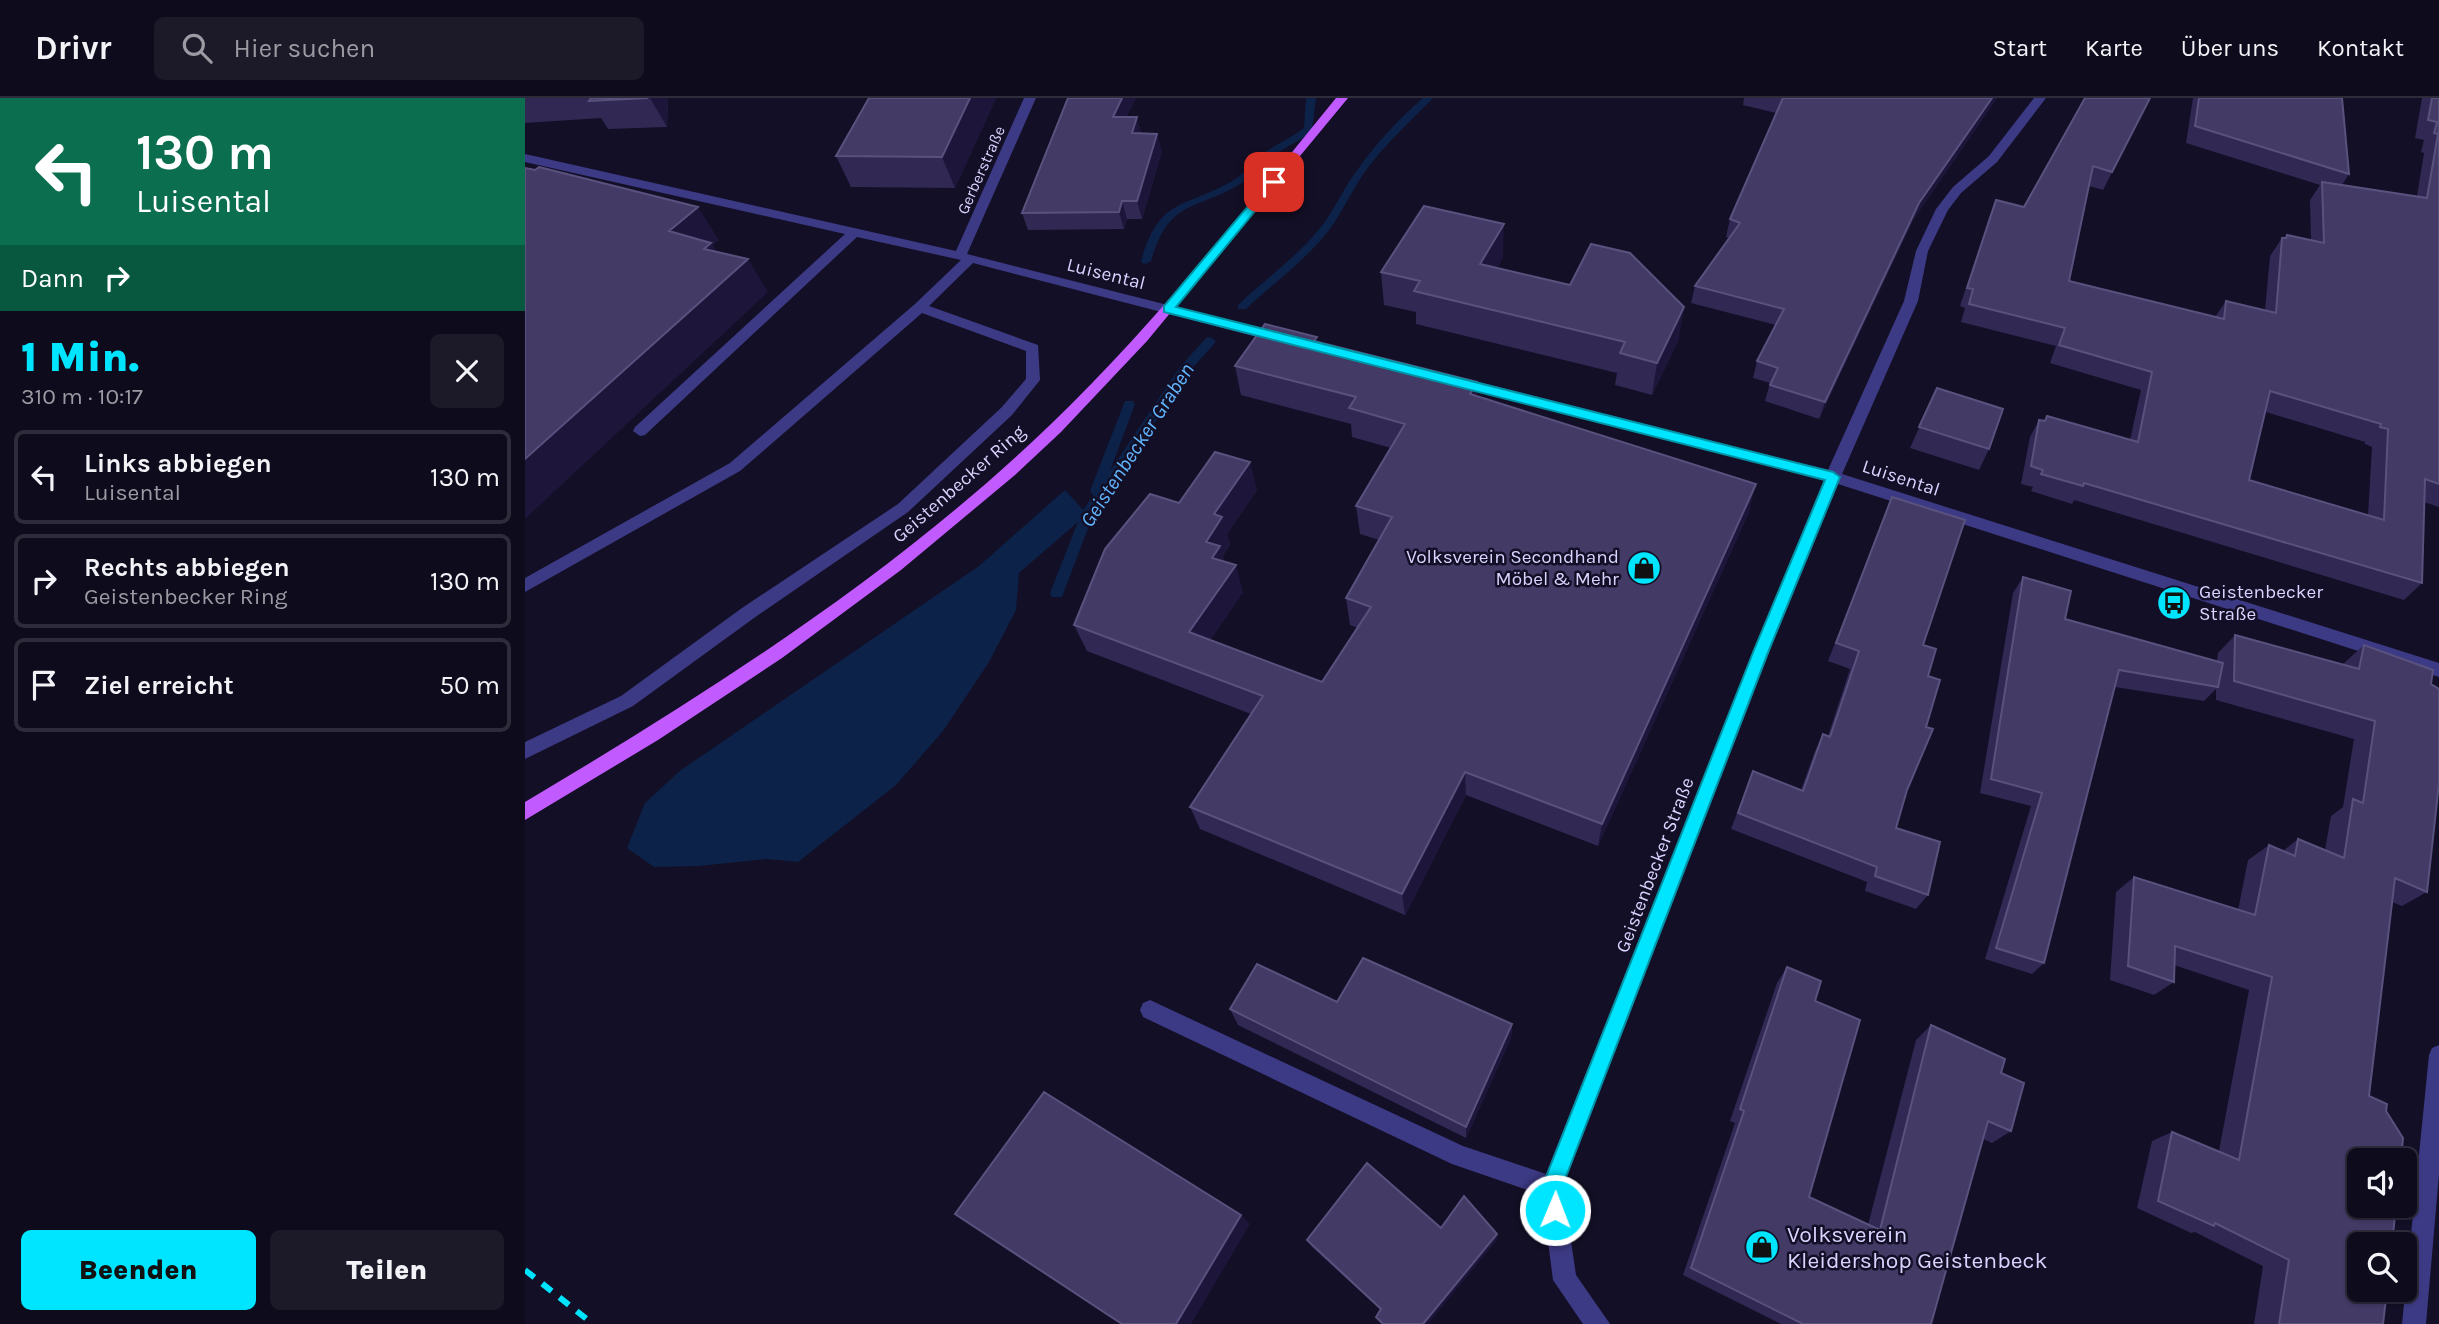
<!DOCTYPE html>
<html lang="de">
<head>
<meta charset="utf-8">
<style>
  :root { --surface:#0e0b1c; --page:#1c1929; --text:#f1f3f6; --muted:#9b9ba3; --line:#2e2b3b; --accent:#00e5ff }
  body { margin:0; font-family:Karla,sans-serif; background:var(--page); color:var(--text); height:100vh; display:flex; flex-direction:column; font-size:26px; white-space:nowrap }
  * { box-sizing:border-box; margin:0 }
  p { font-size:23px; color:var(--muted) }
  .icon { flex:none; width:38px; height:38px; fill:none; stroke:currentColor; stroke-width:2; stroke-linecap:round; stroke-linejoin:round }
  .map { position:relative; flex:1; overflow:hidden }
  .sheet { display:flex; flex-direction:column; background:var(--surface); width:525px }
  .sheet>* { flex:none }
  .hud { background:#0b6e4f; color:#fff; overflow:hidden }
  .buttons { position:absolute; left:1822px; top:1050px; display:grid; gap:14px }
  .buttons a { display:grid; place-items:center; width:70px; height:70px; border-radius:10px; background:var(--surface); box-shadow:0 2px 5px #0004,0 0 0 2px var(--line); font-size:35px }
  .pin { position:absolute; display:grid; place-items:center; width:60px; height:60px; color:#fff; margin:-30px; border-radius:14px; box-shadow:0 4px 10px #0006 }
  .me { position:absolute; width:77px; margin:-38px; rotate:1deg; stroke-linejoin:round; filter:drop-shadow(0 0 5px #0008) }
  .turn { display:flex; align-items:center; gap:24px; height:147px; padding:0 21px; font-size:32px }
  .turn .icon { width:91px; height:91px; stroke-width:2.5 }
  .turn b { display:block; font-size:49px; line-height:60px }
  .then { display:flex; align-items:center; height:66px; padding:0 21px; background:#0003; gap:14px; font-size:26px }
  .round { display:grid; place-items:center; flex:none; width:74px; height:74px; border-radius:10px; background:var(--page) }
  .summary { display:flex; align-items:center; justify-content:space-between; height:119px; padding:0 21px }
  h1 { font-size:42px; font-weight:800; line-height:52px; color:var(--accent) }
  .primary-button { display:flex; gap:14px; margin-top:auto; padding:14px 21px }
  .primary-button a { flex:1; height:80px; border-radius:10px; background:var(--accent); color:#111; font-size:28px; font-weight:800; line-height:80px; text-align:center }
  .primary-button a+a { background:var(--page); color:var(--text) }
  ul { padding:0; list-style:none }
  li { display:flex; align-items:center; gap:21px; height:94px; margin:0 14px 10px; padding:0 7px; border:4px solid var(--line); border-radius:10px }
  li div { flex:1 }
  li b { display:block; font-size:26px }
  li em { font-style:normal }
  header { display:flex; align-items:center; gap:42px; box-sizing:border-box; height:98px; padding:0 35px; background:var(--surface); border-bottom:2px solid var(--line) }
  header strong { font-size:33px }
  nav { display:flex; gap:38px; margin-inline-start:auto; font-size:24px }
  .search { width:490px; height:63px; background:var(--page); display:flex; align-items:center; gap:18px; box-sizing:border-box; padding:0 24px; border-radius:10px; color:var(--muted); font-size:26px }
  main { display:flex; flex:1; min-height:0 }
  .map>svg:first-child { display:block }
  .water { fill:#0c2248 }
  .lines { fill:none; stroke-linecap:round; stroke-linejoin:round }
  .stream { fill:#0c2248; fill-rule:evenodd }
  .minor { fill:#3d3a85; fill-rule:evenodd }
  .major { fill:#c25bff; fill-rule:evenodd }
  .rail { stroke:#00e5ff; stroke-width:6; stroke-dasharray:12 10; stroke-linecap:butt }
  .wall { fill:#312854; fill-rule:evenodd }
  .shaded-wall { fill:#1d163a }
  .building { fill:#433a66; stroke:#5a527e; stroke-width:2; fill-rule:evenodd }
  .route { fill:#00e5ff; stroke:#0095a6; stroke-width:2 }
  .labels { text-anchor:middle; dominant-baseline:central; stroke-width:5; stroke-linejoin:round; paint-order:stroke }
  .far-street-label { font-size:16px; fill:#d9d4ff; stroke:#130f26 }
  .street-label { font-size:19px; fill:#d9d4ff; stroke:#130f26 }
  .poi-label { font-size:19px; fill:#d9d4ff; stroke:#130f26; text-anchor:end }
  .water-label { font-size:21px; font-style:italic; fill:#62b6ff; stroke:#130f26 }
  .near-poi-label { font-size:23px; fill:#d9d4ff; stroke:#130f26; text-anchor:start }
</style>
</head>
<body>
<header>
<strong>Drivr</strong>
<div class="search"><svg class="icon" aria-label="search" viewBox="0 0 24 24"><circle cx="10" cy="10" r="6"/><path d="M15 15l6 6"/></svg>Hier suchen</div>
<nav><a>Start</a><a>Karte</a><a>Über uns</a><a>Kontakt</a></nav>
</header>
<main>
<section class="sheet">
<div class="hud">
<div class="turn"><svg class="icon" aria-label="left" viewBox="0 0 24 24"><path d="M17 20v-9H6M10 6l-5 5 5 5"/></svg><div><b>130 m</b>Luisental</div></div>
<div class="then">Dann<svg class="icon" aria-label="right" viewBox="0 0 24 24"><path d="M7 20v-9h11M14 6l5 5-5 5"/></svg></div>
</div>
<div class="summary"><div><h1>1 Min.</h1><p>310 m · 10:17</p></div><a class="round"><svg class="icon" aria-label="close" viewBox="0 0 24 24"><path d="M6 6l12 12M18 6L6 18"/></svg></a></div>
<ul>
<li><svg class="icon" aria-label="left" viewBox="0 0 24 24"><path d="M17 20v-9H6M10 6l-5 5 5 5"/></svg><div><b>Links abbiegen</b><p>Luisental</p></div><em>130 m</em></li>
<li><svg class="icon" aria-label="right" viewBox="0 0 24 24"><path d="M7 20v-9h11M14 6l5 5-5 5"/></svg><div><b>Rechts abbiegen</b><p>Geistenbecker Ring</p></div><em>130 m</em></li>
<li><svg class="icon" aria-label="arrive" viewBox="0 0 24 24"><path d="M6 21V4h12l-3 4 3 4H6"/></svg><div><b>Ziel erreicht</b></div><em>50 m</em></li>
</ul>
<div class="primary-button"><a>Beenden</a><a>Teilen</a></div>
</section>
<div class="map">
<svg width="1914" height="1226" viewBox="0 0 1914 1226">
  <rect width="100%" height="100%" fill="#130f26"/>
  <path class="water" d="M540,392L562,416L494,475L491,512L464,564L418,633L371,687L273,764L242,761L174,768L129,769L102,750L120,705L156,672L454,468Z"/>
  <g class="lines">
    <path class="stream" d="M781,0H791L787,33C773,45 755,51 741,63C732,69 727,79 717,85C669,114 645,100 626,163L621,166L617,165L616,163C635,98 659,111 709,82C719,76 725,66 733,59C747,48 765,41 779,30Z
      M898,0H908C884,25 859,47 839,75C824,97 814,122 796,142C773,168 745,188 721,211H713V207C740,181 772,159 795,130C809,113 817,93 830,75C849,48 872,22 898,0Z
      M685,239L691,243L689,246L663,275L568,417L537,499H527L525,495L556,416L568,397L565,393L600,303H608L610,306L585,373L655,269L681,240Z"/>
    <path class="minor" d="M499,0H511L442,156L761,237V243L756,245L448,165L404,208L513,247L515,282L487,317L383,414L229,520L108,608L0,661V644L96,598L217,510L373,406L477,309L501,281V253L397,215L215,373L0,494V480L205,365L390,206L436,162L332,139L120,337L115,338L108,333L110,329L320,136L0,64V56L431,153Z
      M1509,0H1521L1472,64L1436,95L1423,112L1403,153L1393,203L1317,376L1914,565V579L1313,386L1245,552L1038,1089L1051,1177L1085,1226H1058L1028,1182L1017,1097L927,1066L618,919L615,912L618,905L625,902L938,1048L1021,1076L1229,552L1299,382L929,288L922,283L929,278L1303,372L1379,203L1391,153L1411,111L1428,89L1464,58Z
      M1914,947V1076L1901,1226H1877L1904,957L1907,950Z"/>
    <path class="major" d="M811,0H823L622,243L536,334L490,377L376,472L257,560L133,642L0,722V704C185,594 369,477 525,327C629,227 720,112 811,0Z"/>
    <path class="rail" d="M0,1172L68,1226"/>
  </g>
  <path class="wall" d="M0,0H143L142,29L83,31L76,20L0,25Z
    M344,0H471L430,90L326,89L311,58Z
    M543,0H611L601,19L617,35L637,53L617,121H602L599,131L503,132L497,115Z
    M1219,0H1472L1388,122L1294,321L1240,303L1245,285L1228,280L1232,263L1251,227L1166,205L1170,188L1204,140L1201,139L1205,121L1251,15L1218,7Z
    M1625,0L1578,92L1564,88L1544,183L1690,219L1701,203L1740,212L1745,158L1757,140H1760L1762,137L1786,142L1785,102L1795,87L1661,45L1668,0H1817L1824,76L1817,87L1892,98L1899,55L1896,54L1899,42L1890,40L1897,0H1914V409L1899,404L1897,485L1879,502L1549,402L1547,406L1506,393L1508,389L1496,386L1505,339L1514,322L1519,323L1522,318L1605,342L1616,292L1525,265L1531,248L1436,224L1440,210L1435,208L1464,120L1471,102L1499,109ZM1741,314L1840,344V346L1847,349L1843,417L1724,382Z
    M978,159L972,170L1154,241L1127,297L1090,287L1092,275L891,226V214L859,207L856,174Z
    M792,244L952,284V298L1224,414L1073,748L941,697L880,817L675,731L665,709L726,616L562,553L549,527L654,405L732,392L702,436L705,447L698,458L699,464L718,494L685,542L797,584L833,530L825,527L821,500L854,442L835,436L831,408L866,350L827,339L826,326L716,297L710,268Z
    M1412,290L1464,351L1454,372L1385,350Z
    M1367,399L1398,547L1403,578L1382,692L1371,730L1403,797L1391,811L1340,793L1342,784L1206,731L1228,673L1276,692L1290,653L1298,636L1303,638L1325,571L1303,563Z
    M1498,479L1540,521L1692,563L1693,555L1710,537L1818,566L1839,547L1906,586L1902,794L1877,808L1867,804L1844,998L1861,1013L1858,1226H1729L1738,1168L1670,1134L1666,1135L1612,1110L1627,1043L1647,1034L1694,1053L1724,892L1649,867V884L1629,897L1585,882L1591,794L1609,779L1713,812L1723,762L1744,747L1758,753L1773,741L1800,752L1806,718L1818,709L1829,641L1691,602V591L1679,603L1590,589L1519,865L1507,876L1460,861L1506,708L1455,695L1488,495Z
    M1262,869L1290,903L1284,1099L1343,1127L1391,942L1406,927L1476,975L1486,1033L1467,1045L1458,1041L1406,1226H1256L1158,1177L1210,1025L1205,1023L1252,885Z
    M812,904L987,926L986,940L941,1040L713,927L705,911Z
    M916,1130L972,1136V1142L856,1212L787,1149L782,1142Z"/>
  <path class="shaded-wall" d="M125,0H143L142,29Z
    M445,0H471L430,90L417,59Z
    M597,0H611L593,36L588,19Z
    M1467,0H1472L1388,122L1294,321L1300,304L1394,105Z
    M612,19L617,37L607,35Z
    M632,36L637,53L617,121L612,103Z
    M597,103L602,121L599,131L594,114Z
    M173,109L194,142L188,147L206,176L223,161L243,194L0,421V361L144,133Z
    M979,126L978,159L955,198V166Z
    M1159,209L1154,241L1127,297L1132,265Z
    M952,284V313L945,296Z
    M725,364L732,392L702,436L705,447L698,458L703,476L695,487L681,444L689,416Z
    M1231,386L1224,414L1073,748L1077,726Z
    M711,467L718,494L673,559L664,534Z
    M940,674L941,697L880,817L877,796Z
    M987,926L986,940L941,1040V1029Z
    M716,1117L725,1126L666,1226H651Z
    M972,1136V1142L903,1226H898Z"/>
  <path class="building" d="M66,0H123L64,3Z
    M344,0H445L417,59L311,58Z
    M543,0H597L588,19H612L607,35L632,36L612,103H597L594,114L497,115Z
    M1258,0H1467L1394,105L1300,304L1245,287L1253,270L1232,263L1259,211L1170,188L1215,125L1205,121Z
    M1560,0H1625L1587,74L1568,68L1544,183L1699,221L1701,203L1751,215L1757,140H1761L1762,137L1799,145L1797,84L1902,100L1913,36L1909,35L1912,24L1903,22L1907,0H1914V386L1900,381L1897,485L1559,385L1558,388L1516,376L1518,372L1506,368L1514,322L1520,323L1522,318L1613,344L1627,274L1534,247L1540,230L1444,206L1448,191L1442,190L1471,102L1499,109ZM1745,293L1856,326L1855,329L1863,331L1859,422L1724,382Z
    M1674,0H1817L1824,76L1670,28Z
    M14,69L173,109L144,133L186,145L179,151L223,161L0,361V70L10,72Z
    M899,108L979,126L955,166L1045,187L1066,146L1105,155L1159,209L1132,265L1095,255L1100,244L889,193L895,183L856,174Z
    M740,226L792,239L789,243L952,284L945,296L1231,386L1077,726L940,674L877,796L665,709L738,598L549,527L580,451L625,396L654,405L690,354L725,364L689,416L697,419L681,444L695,448L687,460L711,467L664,534L797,584L846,509L821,500L867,419L831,408L880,326L824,310L831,299L710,268Z
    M1412,290L1478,311L1464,351L1394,329Z
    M1367,399L1440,422L1398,547L1411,551L1403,578L1415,582L1401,629L1408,631L1382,692L1371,730L1415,744L1403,797L1350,778L1352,769L1213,715L1228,673L1278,693L1298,636L1305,639L1334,553L1311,545Z
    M1498,479L1546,493L1540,521L1698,565L1693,589L1594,572L1519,865L1471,850L1517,695L1466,681Z
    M1710,537L1834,571L1839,547L1908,572L1906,586L1914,591V685L1902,794L1870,780L1844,998L1862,1006L1861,1013L1878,1040L1876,1062H1834V1108H1871L1867,1146H1834V1192H1862L1858,1226H1754L1764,1162L1690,1125L1689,1128L1633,1103L1647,1034L1714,1062L1747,879L1650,848L1649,884L1603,868L1609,779L1730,817L1744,747L1770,758L1773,741L1819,760L1828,701L1838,705L1850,623L1709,583Z
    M838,860L987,926L941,1029L705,911L732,866L812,904Z
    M1262,869L1296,883L1290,903L1335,922L1284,1099L1355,1132L1406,927L1480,961L1476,975L1499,985L1486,1033L1463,1023L1406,1226H1278L1166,1170L1219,1013L1215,1011Z
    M519,994L716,1117L651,1226H597L430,1116Z
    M842,1065L916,1130L939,1098L972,1136L898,1226H858L851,1219L856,1211L782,1142Z"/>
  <path class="route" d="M745,82L754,84L651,209L1308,374L1315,379L1244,552L1037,1089L1040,1112L1037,1120L1030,1123L1023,1120L1017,1089L1229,552L1300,382L639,214V208Z"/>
  <defs>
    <g id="shop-disc" transform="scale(1.75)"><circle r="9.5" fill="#00e5ff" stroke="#130f26"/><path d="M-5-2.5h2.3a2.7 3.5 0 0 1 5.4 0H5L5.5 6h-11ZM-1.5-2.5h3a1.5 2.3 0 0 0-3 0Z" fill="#111"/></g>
    <g id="bus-disc" transform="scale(1.75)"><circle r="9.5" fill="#00e5ff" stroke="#130f26"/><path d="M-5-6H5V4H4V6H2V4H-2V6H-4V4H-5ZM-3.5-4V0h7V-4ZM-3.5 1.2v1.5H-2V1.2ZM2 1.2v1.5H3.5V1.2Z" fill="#111"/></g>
  </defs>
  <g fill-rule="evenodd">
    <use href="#shop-disc" x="1119" y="470"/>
    <use href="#bus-disc" x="1649" y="505"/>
    <use href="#shop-disc" x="1237" y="1149"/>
  </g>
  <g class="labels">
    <g class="far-street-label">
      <text transform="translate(456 72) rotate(-66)">Gerberstraße</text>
    </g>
    <g class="street-label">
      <text transform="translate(581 176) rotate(14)">Luisental</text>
      <text transform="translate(1376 380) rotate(18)">Luisental</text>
      <text transform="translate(434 386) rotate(-41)">Geistenbecker Ring</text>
      <text transform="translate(1130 767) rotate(-69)">Geistenbecker Straße</text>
    </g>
    <g class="poi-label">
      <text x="1094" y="459">Volksverein Secondhand<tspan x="1094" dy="22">Möbel &amp; Mehr</tspan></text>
      <text x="1674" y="494" text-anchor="start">Geistenbecker<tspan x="1674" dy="22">Straße</tspan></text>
    </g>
    <g class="water-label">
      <text transform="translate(612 347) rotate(-57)">Geistenbecker Graben</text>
    </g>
    <g class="near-poi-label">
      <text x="1262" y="1136">Volksverein<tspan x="1262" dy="26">Kleidershop Geistenbeck</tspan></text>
    </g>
  </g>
</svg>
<div class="buttons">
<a><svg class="icon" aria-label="sound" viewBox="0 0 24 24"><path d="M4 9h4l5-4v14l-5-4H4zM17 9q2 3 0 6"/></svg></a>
<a><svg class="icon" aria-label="search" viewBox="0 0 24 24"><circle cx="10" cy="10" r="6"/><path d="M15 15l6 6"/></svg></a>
</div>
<div class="pin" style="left:749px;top:84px;background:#d93025"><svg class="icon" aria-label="arrive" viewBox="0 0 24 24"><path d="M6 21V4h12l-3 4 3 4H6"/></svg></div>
<svg class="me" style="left:1030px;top:1112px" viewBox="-20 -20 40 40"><circle r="17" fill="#00e5ff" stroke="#fff" stroke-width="3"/><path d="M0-11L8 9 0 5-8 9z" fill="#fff"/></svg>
</div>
</main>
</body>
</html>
